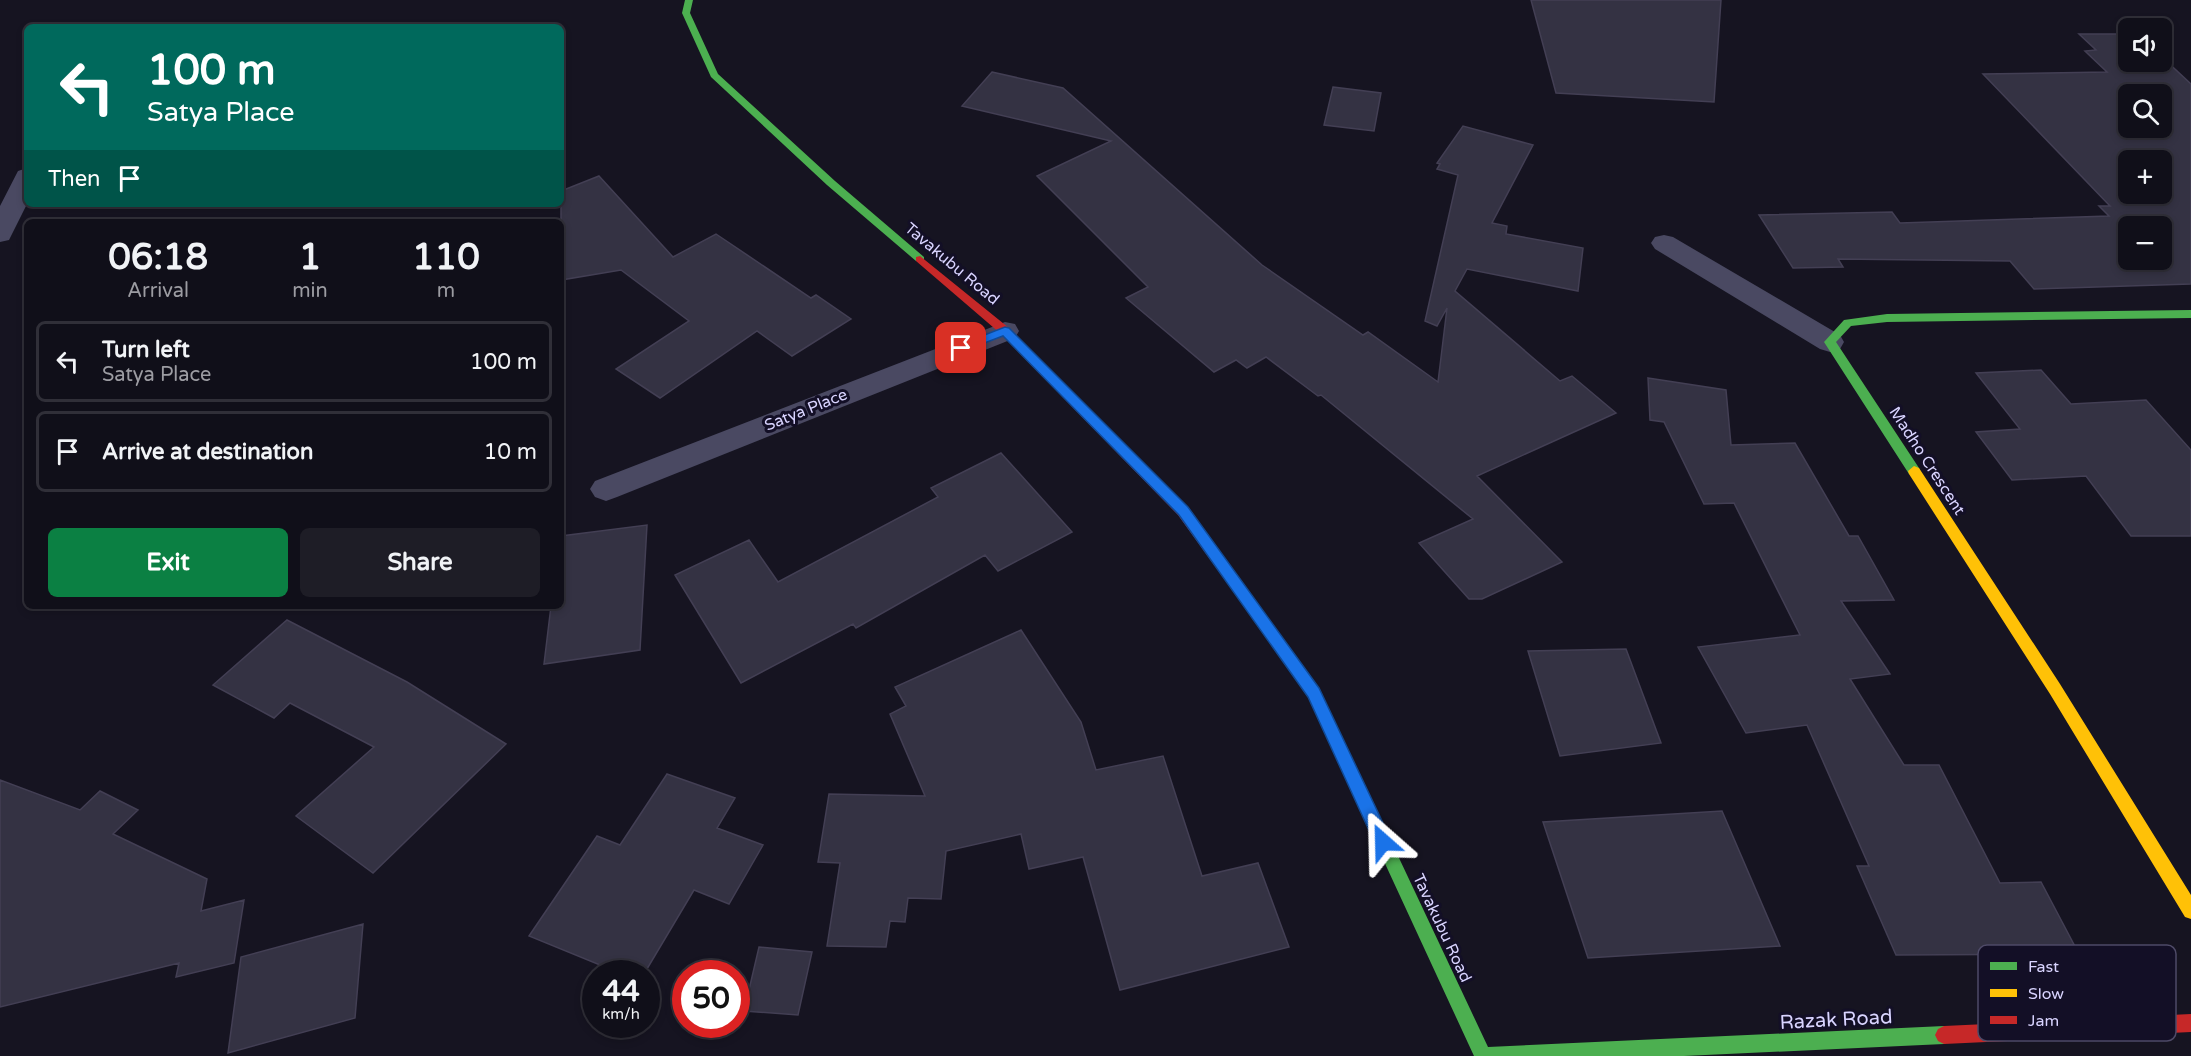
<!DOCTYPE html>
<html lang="en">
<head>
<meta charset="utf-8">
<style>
  :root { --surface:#100f19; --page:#1e1d26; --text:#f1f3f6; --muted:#9c9ca2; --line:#302f38; --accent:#0b8043 }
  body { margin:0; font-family:"Varela Round",sans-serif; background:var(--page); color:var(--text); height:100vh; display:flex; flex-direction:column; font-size:22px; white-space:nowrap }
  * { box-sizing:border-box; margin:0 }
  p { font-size:20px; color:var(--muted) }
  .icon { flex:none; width:33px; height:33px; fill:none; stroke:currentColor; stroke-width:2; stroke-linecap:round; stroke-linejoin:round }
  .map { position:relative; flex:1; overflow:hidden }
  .details { position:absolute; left:24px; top:219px; width:540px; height:390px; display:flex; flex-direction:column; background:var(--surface); border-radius:9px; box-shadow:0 3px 9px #0003,0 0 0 2px var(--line) }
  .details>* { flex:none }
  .guide { position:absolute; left:24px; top:24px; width:540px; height:183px; border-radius:9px; box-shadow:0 3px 9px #0003,0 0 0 2px var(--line); background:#00695c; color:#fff; overflow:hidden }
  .tools { position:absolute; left:2118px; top:18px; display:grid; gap:12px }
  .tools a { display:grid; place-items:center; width:54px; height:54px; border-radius:9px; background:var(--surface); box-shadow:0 3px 9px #0003,0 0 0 2px var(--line); font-size:30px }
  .speed { position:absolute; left:582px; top:960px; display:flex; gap:12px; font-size:30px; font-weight:700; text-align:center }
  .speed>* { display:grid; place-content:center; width:78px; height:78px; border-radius:50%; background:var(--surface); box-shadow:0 3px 9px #0003,0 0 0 2px var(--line); line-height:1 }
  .speed small { font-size:15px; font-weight:400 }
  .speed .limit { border:9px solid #d22; background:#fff; color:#111 }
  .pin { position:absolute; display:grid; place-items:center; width:51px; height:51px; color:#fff; margin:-26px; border-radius:12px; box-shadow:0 3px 9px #0006 }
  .me { position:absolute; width:66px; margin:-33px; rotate:335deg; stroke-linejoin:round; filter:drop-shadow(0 0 4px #0008) }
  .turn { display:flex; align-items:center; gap:21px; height:126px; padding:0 24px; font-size:27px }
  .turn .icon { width:78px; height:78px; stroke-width:2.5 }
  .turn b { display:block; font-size:42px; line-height:51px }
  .then { display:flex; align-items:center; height:57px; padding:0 24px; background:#0003; gap:12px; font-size:22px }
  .eta { display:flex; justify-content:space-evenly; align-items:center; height:102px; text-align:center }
  .eta b { font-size:36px; font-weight:800; line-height:42px }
  .cta { display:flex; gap:12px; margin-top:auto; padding:12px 24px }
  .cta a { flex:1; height:69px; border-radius:9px; background:var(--accent); color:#fff; font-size:24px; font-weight:800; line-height:69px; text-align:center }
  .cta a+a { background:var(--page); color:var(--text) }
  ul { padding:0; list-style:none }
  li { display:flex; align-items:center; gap:18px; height:81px; margin:0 12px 9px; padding:0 12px; border:3px solid var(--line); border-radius:9px }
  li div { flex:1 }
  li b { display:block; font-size:22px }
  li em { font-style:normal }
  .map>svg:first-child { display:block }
  .building { fill:#343243; stroke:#433f54; stroke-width:1.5; fill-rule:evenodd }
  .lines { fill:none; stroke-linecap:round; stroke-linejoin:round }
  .street { fill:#4a4962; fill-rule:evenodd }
  .fast { fill:#4caf50; fill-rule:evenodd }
  .slow { fill:#ffc107; fill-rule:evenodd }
  .jam { fill:#c62828; fill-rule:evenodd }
  .route { fill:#1a73e8; stroke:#114b97; stroke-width:1.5 }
  .labels { text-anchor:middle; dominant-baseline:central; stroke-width:6; stroke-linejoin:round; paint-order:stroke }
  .street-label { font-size:16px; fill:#d9d4ff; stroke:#130f26 }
  .near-street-label { font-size:20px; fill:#d9d4ff; stroke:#130f26 }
  .key { fill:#130f26; stroke:#4e4a67; stroke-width:1.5 }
  .key-label { font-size:16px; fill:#d9d4ff }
</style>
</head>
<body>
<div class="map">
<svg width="2191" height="1056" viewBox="0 0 2191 1056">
  <rect width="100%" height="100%" fill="#161421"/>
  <path class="building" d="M1531,0H1721L1714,102L1556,93Z
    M2079,34H2128V62H2162V57L2191,84V284L2034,289L2010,261L1838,259L1843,267L1793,268L1759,215L1892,212L1900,223L2109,216L2099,206H2110L1983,74L2107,72L2085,51L2096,50ZM2128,94H2162V128H2128ZM2128,160H2162V194H2128ZM2128,226H2162V260H2128Z
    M992,72L1063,88L1262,265L1363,335L1368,332L1438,382L1447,308L1437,326L1425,321L1458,175L1437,169L1440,164L1437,163L1463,126L1533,145L1492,223L1507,226L1506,234L1583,248L1578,291L1467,269L1455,291L1560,381L1572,376L1616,413L1477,476L1562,562L1482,599H1469L1419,543L1473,519L1321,395L1318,396L1266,357L1247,368L1236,360L1214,372L1126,298L1148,287L1037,176L1111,141L962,106Z
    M1333,87L1381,93L1374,131L1324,125Z
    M599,176L673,257L716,234L811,298L816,295L851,319L792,356L757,331L660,398L616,369L689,321L621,270L561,280V191Z
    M2041,370L2071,404L2146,400L2191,450V536H2131L2086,476L2012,480L1976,432L2020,429L1976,373Z
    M1648,378L1726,390L1731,445L1795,443L1849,536H1858L1894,600L1841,601L1890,674L1850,679L1904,765H1939L2000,883L2041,882L2079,954L1896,955L1857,866H1869L1807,725L1746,733L1698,647L1800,635L1734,503L1704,504L1664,422L1650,420Z
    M1001,453L1072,532L998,571L985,555L856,628L853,624L741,683L675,575L749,540L778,582L938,497L931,488Z
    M647,525L640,650L544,664L551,606H561V536Z
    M287,620L407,682L506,744L373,873L296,816L374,747L290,703L274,718L213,685Z
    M1021,630L1081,722L1096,770L1163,756L1202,876L1258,863L1289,947L1120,990L1083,857L1029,869L1021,834L946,851L941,899L908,898L905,922L890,921L886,947L827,946L840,863L818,862L829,794L925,796L890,714L906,706L895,687Z
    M1626,649L1661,743L1560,756L1528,651Z
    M667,774L735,798L717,828L763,845L729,904L694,890L644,974H622L529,936L597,836L620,845Z
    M0,780L80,810L100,791L138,810L113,834L207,879L201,911L244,900L234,963L176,977L179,963L0,1007Z
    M1722,811L1780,946L1588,958L1543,822Z
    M363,924L355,1018L228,1053L241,957Z
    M759,947L812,952L798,1015L744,1011Z"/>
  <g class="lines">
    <path class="street" d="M27,168V204L9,240L0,242V206L18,171Z
      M1664,235L1673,237L1840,335L1844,342L1840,349L1830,352L1820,349L1655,249L1651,243L1655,237Z
      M1005,322L1015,324L1019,331L1015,338L617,497L606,501L595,497L590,489L595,481Z"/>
    <path class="fast" d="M685,0H693L690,13L718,74L835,181L924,257V261H916L827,185L711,77L682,13Z
      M2191,310V318L1887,322L1851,326L1836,342L1919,468L1920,471L1914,476L1909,474L1824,342L1844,320L1887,314Z
      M1230,570L1235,572L1319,688L1488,1047L1944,1026L1950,1029L1953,1035L1950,1041L1944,1044L1684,1056H1474L1308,697L1225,580L1223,576L1225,572Z"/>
    <path class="slow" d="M1914,466L1919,468L2060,684L2191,895V919L2185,917L2050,694L1909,474L1908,471Z"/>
    <path class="jam" d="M920,256L1009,328L1188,507L1235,572L1237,576L1235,580H1225L1178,515L1001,334L916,261V257Z
      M2191,1014V1032L1944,1044L1938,1041L1935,1035L1938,1029L1944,1026Z"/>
  </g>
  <path class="route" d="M1005,327L1009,328L1188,507L1319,688L1392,842L1389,848L1383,850L1377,848L1308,697L1179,515L1003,336L961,352L955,348L956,346Z"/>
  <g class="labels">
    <g class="street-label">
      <text transform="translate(952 264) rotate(40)">Tavakubu Road</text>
      <text transform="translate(806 410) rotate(-22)">Satya Place</text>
      <text transform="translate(1927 461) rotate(57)">Madho Crescent</text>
      <text transform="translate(1442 928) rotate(65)">Tavakubu Road</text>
    </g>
    <g class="near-street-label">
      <text transform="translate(1836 1020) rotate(-3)">Razak Road</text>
    </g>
  </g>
  <rect x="1978" y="945" width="198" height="96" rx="9" class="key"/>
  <rect x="1990" y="962" width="27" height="8" fill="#4caf50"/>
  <rect x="1990" y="989" width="27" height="8" fill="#ffc107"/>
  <rect x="1990" y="1016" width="27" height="8" fill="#c62828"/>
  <g class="key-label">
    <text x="2028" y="972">Fast</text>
    <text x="2028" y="999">Slow</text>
    <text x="2028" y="1026">Jam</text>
  </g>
</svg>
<div class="tools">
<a><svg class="icon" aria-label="sound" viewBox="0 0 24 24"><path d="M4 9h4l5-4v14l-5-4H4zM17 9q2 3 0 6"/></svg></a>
<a><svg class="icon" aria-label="search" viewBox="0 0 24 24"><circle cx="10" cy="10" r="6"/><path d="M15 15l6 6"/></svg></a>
<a>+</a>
<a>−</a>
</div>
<div class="speed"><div>44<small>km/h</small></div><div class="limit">50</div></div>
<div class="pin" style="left:961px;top:348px;background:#d93025"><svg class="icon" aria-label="arrive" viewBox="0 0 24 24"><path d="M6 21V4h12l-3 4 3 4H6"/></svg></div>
<svg class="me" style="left:1383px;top:842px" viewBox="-20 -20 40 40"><path d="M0-17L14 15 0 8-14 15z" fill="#1a73e8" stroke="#fff" stroke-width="4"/></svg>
<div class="guide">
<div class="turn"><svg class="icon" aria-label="left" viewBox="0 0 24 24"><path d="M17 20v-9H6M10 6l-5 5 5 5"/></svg><div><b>100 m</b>Satya Place</div></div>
<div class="then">Then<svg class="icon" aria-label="arrive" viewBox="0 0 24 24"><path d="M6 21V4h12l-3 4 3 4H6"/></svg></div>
</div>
<section class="details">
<div class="eta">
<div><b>06:18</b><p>Arrival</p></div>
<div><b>1</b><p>min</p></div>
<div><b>110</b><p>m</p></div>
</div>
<ul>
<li><svg class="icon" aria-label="left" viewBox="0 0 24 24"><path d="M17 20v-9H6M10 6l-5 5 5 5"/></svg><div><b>Turn left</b><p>Satya Place</p></div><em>100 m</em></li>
<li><svg class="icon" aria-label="arrive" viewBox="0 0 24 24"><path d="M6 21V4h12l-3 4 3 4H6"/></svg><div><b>Arrive at destination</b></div><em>10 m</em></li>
</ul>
<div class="cta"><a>Exit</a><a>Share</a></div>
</section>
</div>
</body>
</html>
